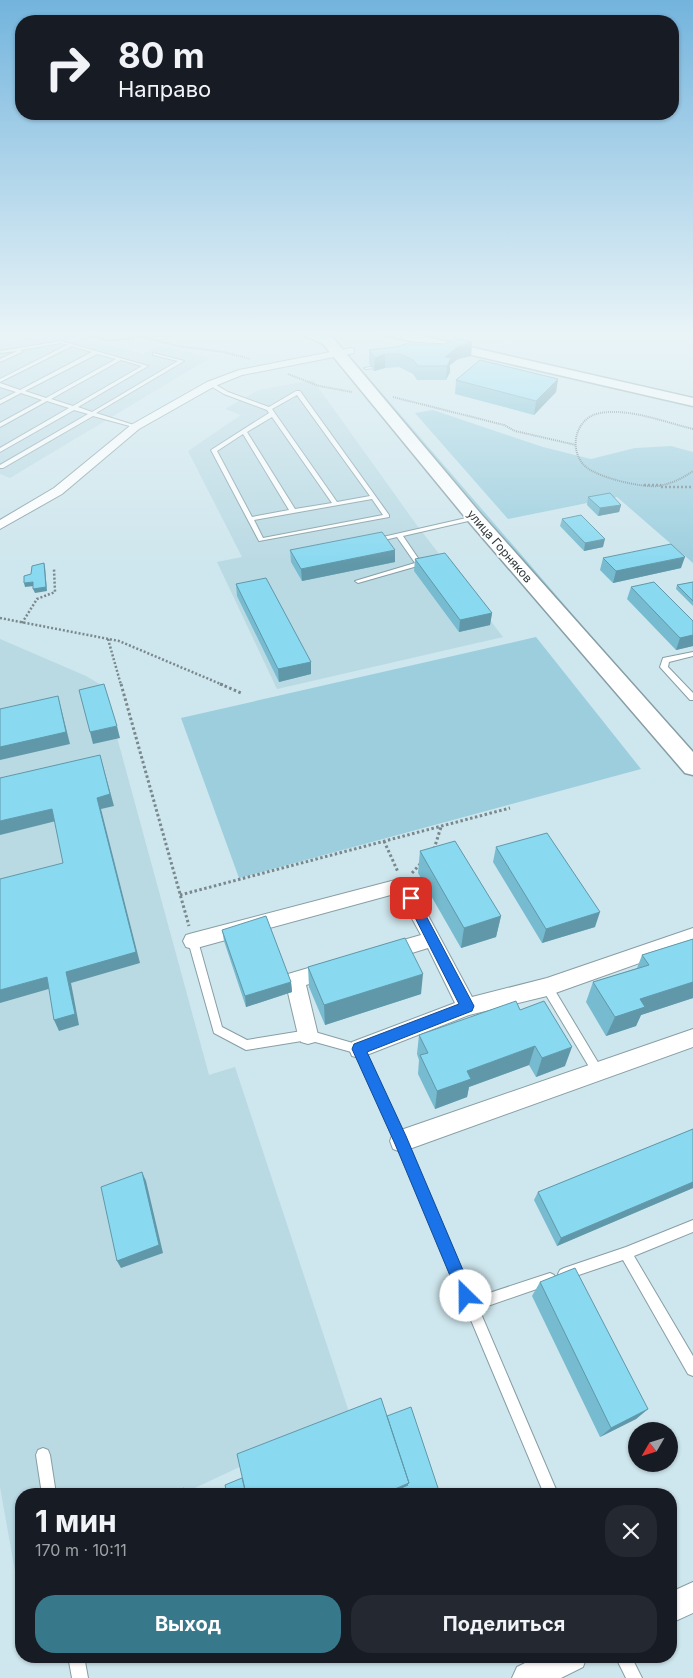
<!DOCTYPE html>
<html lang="ru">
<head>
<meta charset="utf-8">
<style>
  :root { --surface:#171b24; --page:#242831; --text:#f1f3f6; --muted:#9ea1a6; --accent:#37788b }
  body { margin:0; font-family:Inter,sans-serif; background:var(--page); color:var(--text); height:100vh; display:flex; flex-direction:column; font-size:19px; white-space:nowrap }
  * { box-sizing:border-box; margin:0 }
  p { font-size:16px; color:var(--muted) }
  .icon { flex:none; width:28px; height:28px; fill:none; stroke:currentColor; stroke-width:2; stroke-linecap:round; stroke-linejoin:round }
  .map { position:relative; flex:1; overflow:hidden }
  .side { position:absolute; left:15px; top:1488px; width:662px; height:175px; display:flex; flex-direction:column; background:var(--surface); border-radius:20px; box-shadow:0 1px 4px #0004 }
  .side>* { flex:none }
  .guide { position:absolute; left:15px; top:15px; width:664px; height:105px; border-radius:20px; box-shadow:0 1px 4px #0004; background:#171b24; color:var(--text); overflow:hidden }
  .needle { width:32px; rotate:231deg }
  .tools { position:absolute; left:628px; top:1422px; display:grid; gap:10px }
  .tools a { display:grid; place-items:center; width:50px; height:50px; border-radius:50%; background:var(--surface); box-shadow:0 1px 4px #0004; font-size:25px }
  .pin { position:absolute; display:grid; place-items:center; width:42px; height:42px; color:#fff; margin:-21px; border-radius:10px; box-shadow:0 2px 8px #0006 }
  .me { position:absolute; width:55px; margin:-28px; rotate:337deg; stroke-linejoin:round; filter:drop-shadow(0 0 4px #0008) }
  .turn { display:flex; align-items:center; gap:18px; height:105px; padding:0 20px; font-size:22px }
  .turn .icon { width:65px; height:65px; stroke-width:2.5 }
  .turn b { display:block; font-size:35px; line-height:42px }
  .round { display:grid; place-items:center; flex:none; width:52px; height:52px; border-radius:20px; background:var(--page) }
  .headline { display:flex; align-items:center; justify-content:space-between; height:85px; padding:0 20px }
  h1 { font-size:30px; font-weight:700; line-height:38px }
  .primary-button { display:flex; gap:10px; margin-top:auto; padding:10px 20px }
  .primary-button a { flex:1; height:58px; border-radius:20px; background:var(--accent); color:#fff; font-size:20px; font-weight:700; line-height:58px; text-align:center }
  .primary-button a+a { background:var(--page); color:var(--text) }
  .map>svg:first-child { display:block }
  .built { fill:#b9d9e3 }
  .green { fill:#9ccede }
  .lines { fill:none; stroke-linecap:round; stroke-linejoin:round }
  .lane-casing { stroke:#879ea5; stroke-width:2 }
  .street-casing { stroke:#879ea5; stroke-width:2 }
  .secondary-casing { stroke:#879ea5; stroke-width:3 }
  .path-far2 { stroke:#78888d; stroke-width:2; stroke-dasharray:1 1; stroke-linecap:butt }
  .path-far1 { stroke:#78888d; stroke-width:2.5; stroke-dasharray:2 2; stroke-linecap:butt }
  .path { stroke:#78888d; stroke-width:3; stroke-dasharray:2.5 2.5; stroke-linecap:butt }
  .lane { fill:#fff; fill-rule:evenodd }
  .street { fill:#fff; fill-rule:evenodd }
  .secondary { fill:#fff; fill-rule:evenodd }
  .wall { fill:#76bbcf }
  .shaded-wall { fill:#6098a9 }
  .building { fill:#89d9f1; stroke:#6098a9 }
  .route { fill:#1a73e8; stroke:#114b97 }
  .labels { text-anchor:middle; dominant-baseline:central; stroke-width:4; stroke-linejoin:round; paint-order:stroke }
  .far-street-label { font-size:12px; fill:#30393c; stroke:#fff }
</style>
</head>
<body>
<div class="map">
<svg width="693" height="1678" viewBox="0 0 693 1678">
  <rect width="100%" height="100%" fill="#cee6ed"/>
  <path class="built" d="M64,334L143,354L160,345L210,358L10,478L0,474V344Z
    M313,380L416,524L503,637L277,689L217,562L242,557L188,451L241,415L225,409L258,390Z
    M0,639L86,676L103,686L209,1075L235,1067L350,1415L182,1494H21V1568L15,1571L0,1487Z"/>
  <path class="green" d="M346,355L350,356L693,754V767Z
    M433,410L543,447L591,459L635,448L671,446L693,452V563L617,497L508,519L415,413Z
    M536,637L641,769L239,878L181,718Z"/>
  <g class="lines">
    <g class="lane-casing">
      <path id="lane" d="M61,341L148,366L78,407L92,412L178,361L153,355V353L184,361L96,413L137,426V428L93,416L3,468H0V465L88,414L74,410L0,452V448L69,408L47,401L0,427V423L42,400L21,393L0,404V400L16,392L0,387V383L20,390L92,352L72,346L0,382V379L67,345L61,343L21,350L22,352L0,362V359L17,351L0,353V351ZM97,354L116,359L46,398L25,391ZM121,360L142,366L73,406L51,399Z
        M383,365H385V367L366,369L364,368Z
        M209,383H213L228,392L269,407L296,391H300L389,515V517L259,541L211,450L269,413L267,410L224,394L209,385ZM297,395L370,496L337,502L272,409ZM272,417L332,503L295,509L247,432ZM243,434L289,510L252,517L217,451ZM372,499L383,515L263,538L254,520Z
        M475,516L477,517V519L403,536L422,564L421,565L358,583L355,581L415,563L397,537L376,542L374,541V539Z
        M693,652V656L669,662L668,667L693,693V700H690L660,667L663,658Z
        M193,937L196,938L198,941L222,1027L247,1040L308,1030L363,1046L405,1137L474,1298L550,1273L554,1275L556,1279L554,1283L479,1309L558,1494H544L397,1144L355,1053L308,1040L246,1050L214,1033L188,941L190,938Z
        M547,983L551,984L602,1069L603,1072L602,1075L598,1077L594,1075L543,990L542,987L543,984Z
        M693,1220V1232L634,1256L693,1356V1376L688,1374L623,1260L564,1280L560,1278L558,1274L560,1270L564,1268L626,1247Z
        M43,1448L48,1450L50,1455L56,1494H42L36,1455L38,1450Z
        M68,1656H84L88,1678H72Z
        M615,1656H631L642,1678H626Z"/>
    </g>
    <g class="street-casing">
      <path id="street" d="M351,348L354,349V353L242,375L215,386L139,429L62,494L0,529V520L54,488L131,425L207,382L239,370Z
        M403,878L409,880L472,997L547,978L693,928V944L547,996L469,1015L359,1058L352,1056L349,1049L352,1042L455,1003L428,948L386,961L379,959L376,953L379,947L421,935L398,893L193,949L186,947L183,941L186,935L193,933Z
        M332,961L339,963L342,969L339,975L306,985L318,1035L315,1042L308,1044L301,1042L298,1035L285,980L288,974Z
        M693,1029V1047L401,1152L393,1149L390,1141L393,1133L401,1130Z
        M693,1582V1613L671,1623V1592Z
        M539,1656H587L583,1667L561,1678H512L517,1667Z"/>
    </g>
    <g class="secondary-casing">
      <path id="secondary" d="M300,331H316L333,338L481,514L693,752V775L685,773L469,522L323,344L301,334Z
        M378,331H400L693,398V406L385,335Z"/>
    </g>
    <path class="path-far2" d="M80,331L108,341L143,337L178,346L224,352L250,359
      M288,374L319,386L352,392
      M393,397L504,425L515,431L576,445
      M693,429C664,422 630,408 600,413C577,417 568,446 583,464C593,477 642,488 658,486C671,484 683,478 693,471"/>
    <path class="path-far1" d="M644,485H661
      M661,487H693
      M0,618L119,641L223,685
      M22,623L37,599L55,592L54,569
      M108,639L121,685"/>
    <path class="path" d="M121,684L189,926
      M220,684L241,693
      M384,841L398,872
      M434,849L441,827
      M412,873L421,863
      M180,895L510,808"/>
    <use href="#lane" class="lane"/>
    <use href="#street" class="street"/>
    <use href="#secondary" class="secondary"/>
  </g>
  <path class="wall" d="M472,342L471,356L458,359L450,365V372L446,380H417L413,374L399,367L385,368L374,371L369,364V350Z
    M558,379L556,392L534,415L455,394L456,380Z
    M588,497L621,505L619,512L598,516L587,505Z
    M562,519L603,547L584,551L560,526Z
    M290,550L395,562L302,581L291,562Z
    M603,558L681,568L613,583L600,570Z
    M415,559L492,613L490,625L459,632L414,571Z
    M693,582V606L676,589L677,585Z
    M236,584L311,662V674L279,682L237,596Z
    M631,587L693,621V646L676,650L627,599Z
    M496,847L595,927L542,943L493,862Z
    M420,851L501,916L496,937L461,948L418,873Z
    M222,930L291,982L292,992L246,1007L224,941Z
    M693,939V998L641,1015L636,1026L606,1036L586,1002L593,982L637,968L642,955Z
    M308,967L421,994L325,1025L309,987Z
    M520,1010L565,1066L536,1077L529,1065L469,1087L467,1097L435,1109L418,1074L419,1060L417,1054L419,1035Z
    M693,1129V1188L557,1246L534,1200L538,1192Z
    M540,1282L648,1409L636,1419L600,1437L532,1296Z"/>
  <path class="shaded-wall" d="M472,342L471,356L458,359L450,365V372L446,380L447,366L445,357L459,346Z
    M385,354V368L374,371L375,358Z
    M558,379L556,392L534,415L536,401Z
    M621,505L619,512L598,516L600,508Z
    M605,539L603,547L584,551L585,543Z
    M395,550V562L302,581L301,569Z
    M685,557L681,568L613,583L616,571Z
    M44,563L45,567L47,591L35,593L33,589Z
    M33,582L34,586L25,587L24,583Z
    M492,613L490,625L459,632L460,620Z
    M693,635V646L676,650L680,638Z
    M311,662V674L279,682L278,669Z
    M58,696L70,744L0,760V747Z
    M117,726L120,738L93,744L90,732Z
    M100,755L114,806L101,809L140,963L71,983L79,1025L59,1031L54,1020L66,972Z
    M52,809L56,821L0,835V821Z
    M600,912L595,927L542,943L546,929Z
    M501,916L496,937L461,948L464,928Z
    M423,974L421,994L325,1025L324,1005Z
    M47,977L52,988L0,1003V990Z
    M291,982L292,992L246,1007L245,996Z
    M693,982V998L641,1015L636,1026L606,1036L615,1017L640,999Z
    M535,1046L529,1065L469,1087L467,1097L435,1109L437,1091L467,1071Z
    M572,1047L565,1066L536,1077L542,1058Z
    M142,1172L146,1181L163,1253L121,1268L117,1261Z
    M693,1182V1188L557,1246L561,1238Z
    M648,1409L636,1419L600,1437L611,1428Z
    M409,1483L407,1487L390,1494H383Z"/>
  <path class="building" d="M454,338L472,342L459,346L445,357L451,358L447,366H418L413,360L400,354H385L375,358L369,350L395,347L413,342L443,344L452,341Z
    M480,360L558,379L536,401L456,380Z
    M610,493L621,505L600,508L588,497Z
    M581,515L605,539L585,543L562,519Z
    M382,532L395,550L301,569L290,550Z
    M671,544L685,557L616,571L603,558Z
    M445,553L492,613L460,620L415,559Z
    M44,563L46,587L33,589V582L24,583V576L31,574L32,566Z
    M266,578L311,662L278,669L236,584Z
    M654,582L693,621V635L680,638L631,587Z
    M693,582V601L677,585Z
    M104,684L117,726L90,732L79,690Z
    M58,696L66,732L0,747V709Z
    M100,755L110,794L97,798L136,952L66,972L75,1014L54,1020L47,977L0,990V879L63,863L52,809L0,821V778Z
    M547,833L600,912L546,929L496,847Z
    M455,841L501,916L464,928L420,851Z
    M266,916L291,982L245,996L222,930Z
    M405,938L423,974L324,1005L308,967Z
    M693,939V982L640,999L645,1007L615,1017L593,982L649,965L642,955Z
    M516,1001L520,1010L544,1001L572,1047L542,1058L535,1046L467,1071L471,1079L437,1091L420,1055L428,1053L419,1035Z
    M693,1129V1182L561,1238L538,1192Z
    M142,1172L159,1245L117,1261L101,1187Z
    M575,1268L648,1409L611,1428L540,1282Z
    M381,1398L409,1483L383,1494H246L237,1454Z
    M411,1407L440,1494H388L408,1485L407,1484L409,1483L387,1416Z
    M242,1478L246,1494H227L225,1485Z
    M184,1488L186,1494H171Z"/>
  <linearGradient id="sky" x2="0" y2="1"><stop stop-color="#73b4dd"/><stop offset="0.59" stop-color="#e9f4f7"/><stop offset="1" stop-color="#e9f4f7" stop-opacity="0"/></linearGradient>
  <rect width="693" height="565" fill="url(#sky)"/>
  <path class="route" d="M411,894L415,895L474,1006L472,1011L367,1052L406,1136L474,1296L472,1302L466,1304L461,1302L395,1144L352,1049L354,1044L459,1004L405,898L407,895Z"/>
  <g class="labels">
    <g class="far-street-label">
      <text transform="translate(500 546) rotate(49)">улица Горняков</text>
    </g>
  </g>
</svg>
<div class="tools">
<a><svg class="needle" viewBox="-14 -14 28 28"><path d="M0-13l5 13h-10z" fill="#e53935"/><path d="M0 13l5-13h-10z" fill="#9ea1a6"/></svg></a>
</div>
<div class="pin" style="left:411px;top:898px;background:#d93025"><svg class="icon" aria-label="arrive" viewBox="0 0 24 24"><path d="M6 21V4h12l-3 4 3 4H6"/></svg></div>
<svg class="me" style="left:466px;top:1296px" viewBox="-20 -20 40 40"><circle r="19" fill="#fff"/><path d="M0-13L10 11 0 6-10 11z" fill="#1a73e8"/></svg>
<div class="guide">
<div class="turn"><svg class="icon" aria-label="right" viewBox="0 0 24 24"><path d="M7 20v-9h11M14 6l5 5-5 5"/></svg><div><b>80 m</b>Направо</div></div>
</div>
<section class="side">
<div class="headline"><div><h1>1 мин</h1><p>170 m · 10:11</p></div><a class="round"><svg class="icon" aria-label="close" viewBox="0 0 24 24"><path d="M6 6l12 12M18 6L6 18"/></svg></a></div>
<div class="primary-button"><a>Выход</a><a>Поделиться</a></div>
</section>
</div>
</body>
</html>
